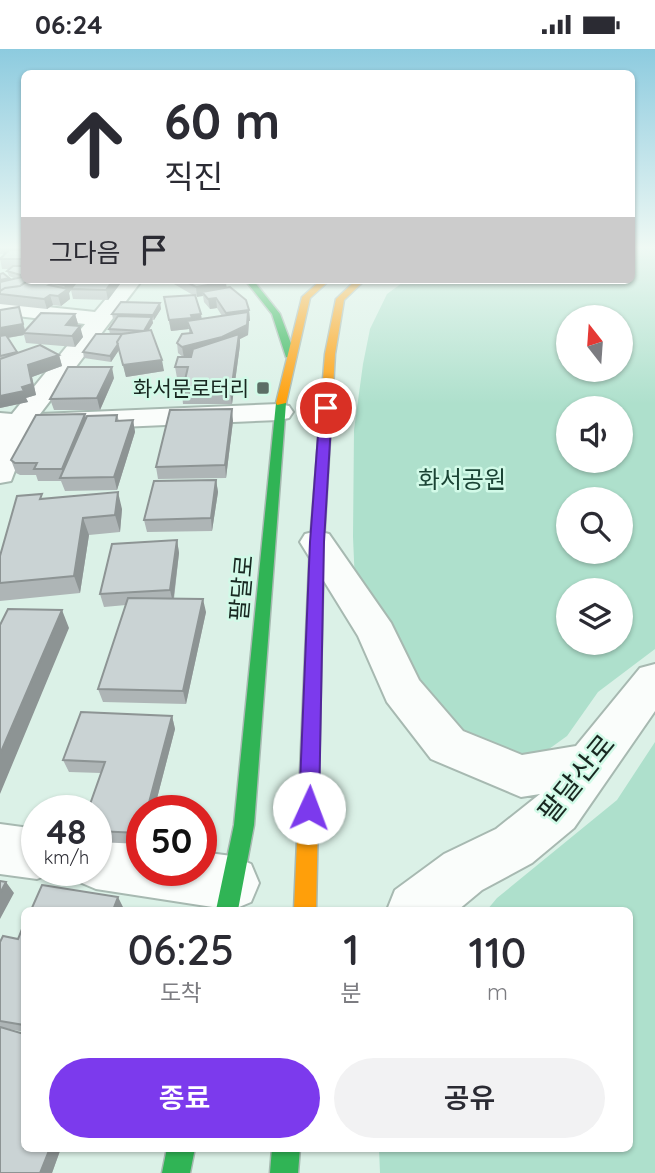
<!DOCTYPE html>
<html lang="ko">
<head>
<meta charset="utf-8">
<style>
  :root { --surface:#fff; --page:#f2f2f3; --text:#2b2b33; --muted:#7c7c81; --accent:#7c3aed }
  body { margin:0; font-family:Quicksand,"Noto Sans KR",sans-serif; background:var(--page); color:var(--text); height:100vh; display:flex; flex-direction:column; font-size:26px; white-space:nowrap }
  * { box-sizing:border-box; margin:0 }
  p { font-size:23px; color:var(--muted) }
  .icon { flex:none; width:38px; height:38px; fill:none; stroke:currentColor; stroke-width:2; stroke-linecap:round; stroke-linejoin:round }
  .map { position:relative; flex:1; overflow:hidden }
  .sheet { position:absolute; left:21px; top:858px; width:612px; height:245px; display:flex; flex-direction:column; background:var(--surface); border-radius:10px; box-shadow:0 2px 5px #0004 }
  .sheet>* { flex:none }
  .hud { position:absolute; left:21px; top:21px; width:614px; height:214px; border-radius:10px; box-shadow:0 2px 5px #0004; background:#fff; color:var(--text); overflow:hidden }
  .needle { width:46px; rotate:343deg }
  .tools { position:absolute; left:556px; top:256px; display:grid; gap:14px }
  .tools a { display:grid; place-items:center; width:77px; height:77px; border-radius:50%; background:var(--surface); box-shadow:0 2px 5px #0004; font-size:35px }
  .speed { position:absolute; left:21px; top:746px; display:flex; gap:14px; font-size:35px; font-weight:700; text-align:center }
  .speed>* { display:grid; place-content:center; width:91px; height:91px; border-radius:50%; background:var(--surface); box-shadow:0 2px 5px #0004; line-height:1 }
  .speed small { font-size:18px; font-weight:400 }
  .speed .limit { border:10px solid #d22; background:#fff; color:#111 }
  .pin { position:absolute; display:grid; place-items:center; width:60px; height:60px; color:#fff; margin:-30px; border:4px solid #fff; border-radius:50%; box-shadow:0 2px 7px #0007 }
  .me { position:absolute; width:77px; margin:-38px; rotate:2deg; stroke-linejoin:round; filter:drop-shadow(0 0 5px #0008) }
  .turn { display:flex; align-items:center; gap:24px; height:147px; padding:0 28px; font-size:32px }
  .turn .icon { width:91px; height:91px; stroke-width:2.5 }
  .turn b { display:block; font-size:49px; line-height:60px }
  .then { display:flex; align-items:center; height:66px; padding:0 28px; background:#0003; gap:14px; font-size:26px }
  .eta { display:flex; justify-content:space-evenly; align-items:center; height:119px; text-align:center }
  .eta b { font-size:42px; font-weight:600; line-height:49px }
  .primary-button { display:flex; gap:14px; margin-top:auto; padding:14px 28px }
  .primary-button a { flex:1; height:80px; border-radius:42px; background:var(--accent); color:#fff; font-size:28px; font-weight:600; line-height:80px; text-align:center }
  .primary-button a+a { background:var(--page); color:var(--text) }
  .status { display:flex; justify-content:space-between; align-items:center; height:49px; padding:0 35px; background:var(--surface); direction:ltr }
  .status svg { height:19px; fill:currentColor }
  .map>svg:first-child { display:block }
  .green { fill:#aee0cc; fill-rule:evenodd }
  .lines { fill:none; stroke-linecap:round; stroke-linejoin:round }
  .street-casing { stroke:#a7b9b1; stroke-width:4 }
  .fast-casing { stroke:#a7b9b1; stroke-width:3 }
  .slow-casing { stroke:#a7b9b1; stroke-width:3 }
  .street { fill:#fafdfb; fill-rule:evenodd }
  .fast { fill:#30b455; fill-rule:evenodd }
  .slow { fill:#ff9f0a; fill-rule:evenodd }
  .wall { fill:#aeb5b6; fill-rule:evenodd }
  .shaded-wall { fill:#8d9494 }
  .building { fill:#cad3d4; stroke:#8d9494; stroke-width:2 }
  .route { fill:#7c3aed; stroke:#51269a; stroke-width:2 }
  .poi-dot { fill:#5c6e66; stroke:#d2fae8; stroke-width:2.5 }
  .labels { text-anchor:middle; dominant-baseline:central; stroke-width:5; stroke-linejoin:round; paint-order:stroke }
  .far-poi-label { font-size:21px; fill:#182821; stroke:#d2fae8; text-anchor:end }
  .park-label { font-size:24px; fill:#1a4334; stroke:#d2fae8 }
  .street-label { font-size:24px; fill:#182821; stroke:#d2fae8 }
  .near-street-label { font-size:28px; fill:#182821; stroke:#d2fae8 }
</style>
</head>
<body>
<div class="status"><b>06:24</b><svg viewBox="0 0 49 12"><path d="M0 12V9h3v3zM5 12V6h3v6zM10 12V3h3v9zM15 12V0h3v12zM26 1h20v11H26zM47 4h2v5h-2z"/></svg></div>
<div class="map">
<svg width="655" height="1124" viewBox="0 0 655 1124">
  <rect width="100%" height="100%" fill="#dbf1e7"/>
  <path class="green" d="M632,198H655V600L598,643L567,687L520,721L474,716L355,535L353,488L354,381L363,315L370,280L387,245L406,231H632ZM569,268H621V320H569ZM569,359H621V411H569ZM569,450H621V502H569ZM569,541H621V593H569Z
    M655,693V1124H380L379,1099H630V861H487L497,849L617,751Z"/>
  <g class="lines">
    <g class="street-casing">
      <path id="street" d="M122,231H142L40,365L279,355L289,357L293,363L289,369L279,371L30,382L11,432L0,434V364L12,365L85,275L0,265V253L95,263Z
        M317,482L329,485L391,574L419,631L463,682L522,706L576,697L640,619L655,615V662L574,779L532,814L482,841L458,861H387L395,841L444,805L496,780L540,745L521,748L431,710L387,653L358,587L300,493L305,485Z
        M0,775L37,780V821H56L55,823L37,830L0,825Z
        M96,789L142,795V821H201V803L232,807L251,815L259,834L251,853L232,861L96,840L77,832L73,821H96Z"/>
    </g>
    <g class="fast-casing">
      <path id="fast" d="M245,231H253L280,265L296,308L294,310L286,308L272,265Z
        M281,351L286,354L254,776L238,861H216L234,776L276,354Z
        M167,1099H195L190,1124H162Z
        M272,1099H300L298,1124H270Z"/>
    </g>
    <g class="slow-casing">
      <path id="slow" d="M321,231H330L310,249L286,354L277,356L276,354L302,248Z
        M356,231H365L344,251L335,305L324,493L316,861H294L310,493L325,305L336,250Z"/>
    </g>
    <use href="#street" class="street"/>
    <use href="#fast" class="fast"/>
    <use href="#slow" class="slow"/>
  </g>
  <path class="wall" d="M0,198H24V231H123L108,251L73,250L71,241L69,244L70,250L61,257L53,256L47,260L0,255V225L10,231L16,230L9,227L7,222L10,220H2L0,209L4,205H0Z
    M167,231H221L227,238L249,261L250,272H249L248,286L240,290V296L232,355H183L182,344L185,329H177L175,318L183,308L178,304L177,294L189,284V280L171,282L164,248L193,246ZM196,247H203L204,253L210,260L217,259L222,267L202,270Z
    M160,254L161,260L154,271H152L153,274L148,282L164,322L126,328L119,301L111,313L84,309L83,303L110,285L109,280L116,270H113L112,265Z
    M19,258L25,281L75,265L78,275L77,277L83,288L75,298L26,294L24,286L8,289L18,304L59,306L62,317L32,328L36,346L26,349L28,353L0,359V261Z
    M114,329L100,361H54L50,350Z
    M117,366L119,372L133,371L135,383L117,441L65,442L61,432H38L36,426H20L16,424L11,411L86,369Z
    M233,372L226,429L158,430L156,418Z
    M216,431L218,443L212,482L147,483L144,471Z
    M43,450L122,460L120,483L89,486L80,544L0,552V507Z
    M177,491L179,504L174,550L206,563L186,655L103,653L98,640L126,556L104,558L100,545Z
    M172,667L175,680L154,761H142V795L96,793V761L101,724L69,723L63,711Z
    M24,875V983L4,979L24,1099H61L52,1124H0V893L18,890Z"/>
  <path class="shaded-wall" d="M6,198H8L9,201L4,205L2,200Z
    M69,231H81L71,240V241L69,244L70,250L61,257L58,247L66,242L64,236Z
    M113,231H123L108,251L106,241Z
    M226,233L227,243H202L203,247L197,248L196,238Z
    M50,246L53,256L47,260L44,250Z
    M216,249L217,259L210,260L208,250Z
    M160,254L161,260L154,271L153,266Z
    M19,258L26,286V284H23L24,286L0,290V279Z
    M249,261L250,272H249L248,286L240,290V296L232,355L223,299L184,309L182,298L227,274L226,264Z
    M75,265L78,275L69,287L66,276Z
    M201,265L202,275L187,272L189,280L171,282L169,271L191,266Z
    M152,268L153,274L145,287L144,282Z
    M80,277L83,288L75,298L72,287Z
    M118,295L119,301L111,313L110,307Z
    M59,306L62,317L32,328L36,346L26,349L28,353L0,359V347L22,338L28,316Z
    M162,311L164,322L126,328L123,316Z
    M112,318L114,329L100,361L97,349Z
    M232,360L233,372L226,429L225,416Z
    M85,365L88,377L65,429L62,420Z
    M133,371L135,383L117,441L114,428Z
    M216,431L218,443L212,482L211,469Z
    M118,443L122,460L120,483L115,466Z
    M83,469L89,486L80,544L74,527Z
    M177,491L179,504L173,554L170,541Z
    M203,550L206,563L186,655L183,642Z
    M62,561L69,579L0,745V705Z
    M172,667L175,680L154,761H147Z
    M6,833L14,844L0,870V844Z
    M118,848L123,858L122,861H113Z
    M50,1099H61L52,1124H40Z"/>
  <path class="building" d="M9,201H24V210H0Z
    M13,217H24V227L7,222Z
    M3,224L9,229L0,231V225Z
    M22,228L27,232L20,237L5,239L0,242V233Z
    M29,231L46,233L38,231H69L64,236L53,234L49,236L68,240L58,247L50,246L44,250L0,245V242L5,239L20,237Z
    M78,231H113L106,241L71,240Z
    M183,231H221L226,233L196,238Z
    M230,238L246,251L249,261L226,264L216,249L208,250L202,243Z
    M195,246L201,265L191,266L192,269L169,271L164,248Z
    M121,253L160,254L153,266L112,265Z
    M19,258L23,275L0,279V261Z
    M248,263L247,276L222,288L182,298L177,294L182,285L192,284L187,272Z
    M41,264L75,265L66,276L80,277L72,287L23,284Z
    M118,267L152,268L144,282L109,280Z
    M151,281L162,311L123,316L117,293L122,285Z
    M96,285H122L117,293L118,295L110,307L83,303Z
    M239,285L231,343L182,344L188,318H175L178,308H191L193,300Z
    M6,286L17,303L0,307V287Z
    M40,296L59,306L28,316L32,335L22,338L24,342L0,347V310Z
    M68,318H112L97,349L50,350Z
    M232,360L225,416L156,418L170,361Z
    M85,365L62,420H34L37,414H15L11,411L36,366Z
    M117,366L116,372L133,371L114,428L60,429L87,367Z
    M216,431L211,469L144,471L154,432Z
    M118,443L115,466L83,469L74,527L0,534V507L17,447L42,445L40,450Z
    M177,491L170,541L100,545L112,495Z
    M128,549L203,550L183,642L98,640Z
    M8,560L62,561L0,705V576Z
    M81,663L172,667L147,761H142V779L140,784L96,782V761H88L105,713L63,711Z
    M0,832L6,833L0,844Z
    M42,836L118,848L113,861H31Z
    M24,875V976L0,972V893L3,887L18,890Z
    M0,978L24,985V1099H50L40,1124H0Z"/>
  <linearGradient id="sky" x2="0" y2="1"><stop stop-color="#8dcbdf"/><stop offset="0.56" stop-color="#eff9f4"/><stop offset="1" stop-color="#eff9f4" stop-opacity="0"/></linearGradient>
  <rect width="655" height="355" fill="url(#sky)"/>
  <path class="route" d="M326,355L332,359L324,493L319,759L316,766L309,769L302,766L299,759L310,493L320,359Z"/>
  <rect class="poi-dot" x="256" y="332" width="14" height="14" rx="3.5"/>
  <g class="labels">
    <g class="far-poi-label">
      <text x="249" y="339">화서문로터리</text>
    </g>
    <g class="park-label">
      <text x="462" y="430">화서공원</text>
    </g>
    <g class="street-label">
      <text transform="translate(241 539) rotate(-85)">팔달로</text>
    </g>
    <g class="near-street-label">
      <text transform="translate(576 729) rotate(-51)">팔달산로</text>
    </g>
  </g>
</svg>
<div class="tools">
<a><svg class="needle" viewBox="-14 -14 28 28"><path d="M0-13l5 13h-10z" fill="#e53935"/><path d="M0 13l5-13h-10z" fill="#7c7c81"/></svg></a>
<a><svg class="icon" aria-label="sound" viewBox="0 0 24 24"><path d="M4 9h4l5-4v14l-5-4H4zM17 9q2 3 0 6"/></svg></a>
<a><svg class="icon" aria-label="search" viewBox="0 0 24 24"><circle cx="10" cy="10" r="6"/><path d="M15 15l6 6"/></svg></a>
<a><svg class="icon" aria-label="layers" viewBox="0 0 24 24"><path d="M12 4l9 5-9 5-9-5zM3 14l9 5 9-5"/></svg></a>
</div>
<div class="speed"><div>48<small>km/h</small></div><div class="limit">50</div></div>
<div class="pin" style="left:326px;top:359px;background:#d93025"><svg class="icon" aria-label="arrive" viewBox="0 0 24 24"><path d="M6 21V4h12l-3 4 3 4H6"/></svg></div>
<svg class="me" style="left:309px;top:759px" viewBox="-20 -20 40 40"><circle r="19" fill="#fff"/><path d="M0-13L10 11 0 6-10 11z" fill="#7c3aed"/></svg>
<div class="hud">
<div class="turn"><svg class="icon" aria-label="ahead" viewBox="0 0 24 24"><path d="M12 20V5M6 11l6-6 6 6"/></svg><div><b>60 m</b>직진</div></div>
<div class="then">그다음<svg class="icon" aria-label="arrive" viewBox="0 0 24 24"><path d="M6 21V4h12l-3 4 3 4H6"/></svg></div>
</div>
<section class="sheet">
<div class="eta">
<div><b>06:25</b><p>도착</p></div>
<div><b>1</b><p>분</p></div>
<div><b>110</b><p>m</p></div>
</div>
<div class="primary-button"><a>종료</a><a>공유</a></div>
</section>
</div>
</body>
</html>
